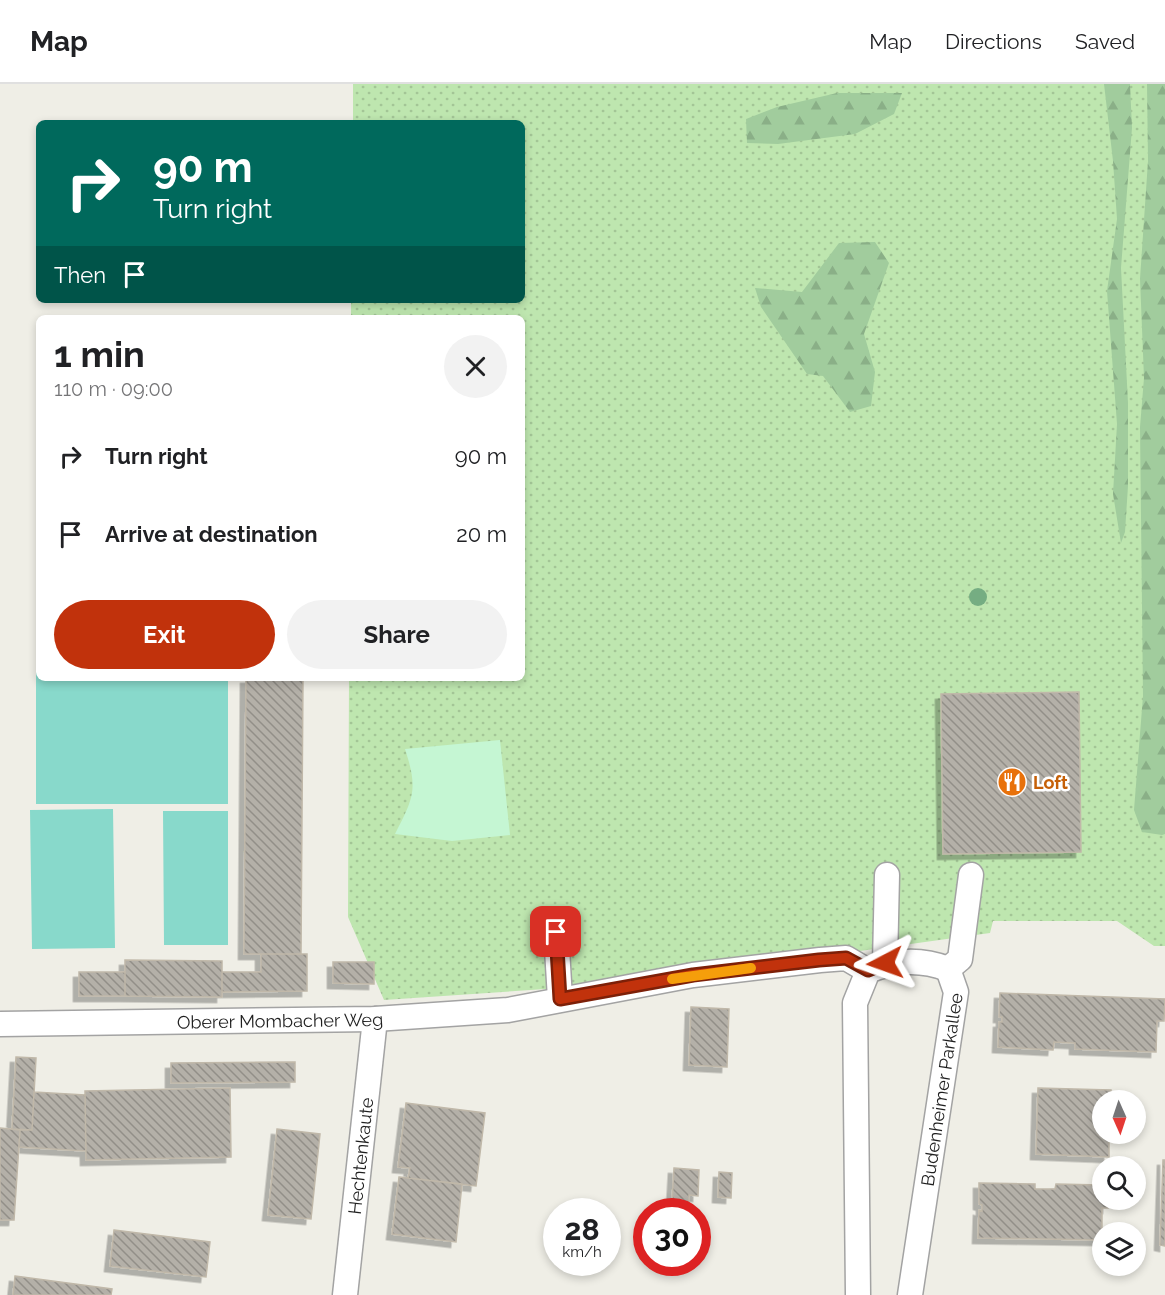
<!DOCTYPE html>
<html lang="en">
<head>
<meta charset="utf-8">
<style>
  :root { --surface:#fff; --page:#f2f2f2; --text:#202124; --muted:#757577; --line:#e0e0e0; --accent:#c1320c }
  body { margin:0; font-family:Raleway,sans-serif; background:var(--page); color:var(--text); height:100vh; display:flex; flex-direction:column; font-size:22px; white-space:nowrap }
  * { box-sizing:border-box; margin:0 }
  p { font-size:20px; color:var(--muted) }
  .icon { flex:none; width:33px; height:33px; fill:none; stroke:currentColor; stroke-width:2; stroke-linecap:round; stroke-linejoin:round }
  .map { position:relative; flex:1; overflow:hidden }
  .sheet { position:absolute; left:36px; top:231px; width:489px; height:366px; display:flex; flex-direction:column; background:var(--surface); border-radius:9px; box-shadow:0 3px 9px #0003 }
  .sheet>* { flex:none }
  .top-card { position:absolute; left:36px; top:36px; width:489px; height:183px; border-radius:9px; box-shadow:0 3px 9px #0003; background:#00695c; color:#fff; overflow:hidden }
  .needle { width:39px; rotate:177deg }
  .controls { position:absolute; left:1092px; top:1006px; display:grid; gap:12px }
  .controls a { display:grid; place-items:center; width:54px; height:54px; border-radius:50%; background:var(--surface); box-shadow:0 3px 9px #0003; font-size:30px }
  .speed { position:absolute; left:543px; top:1114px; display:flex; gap:12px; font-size:30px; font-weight:700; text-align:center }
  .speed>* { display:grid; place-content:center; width:78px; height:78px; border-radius:50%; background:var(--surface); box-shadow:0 3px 9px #0003; line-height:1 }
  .speed small { font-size:15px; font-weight:400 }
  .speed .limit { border:9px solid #d22; background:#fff; color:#111 }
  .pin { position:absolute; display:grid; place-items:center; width:51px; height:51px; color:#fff; margin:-26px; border-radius:12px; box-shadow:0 3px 9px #0006 }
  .me { position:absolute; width:66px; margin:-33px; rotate:266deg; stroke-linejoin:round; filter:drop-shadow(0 0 4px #0008) }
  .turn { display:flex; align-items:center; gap:21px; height:126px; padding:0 18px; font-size:27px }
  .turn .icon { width:78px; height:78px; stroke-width:2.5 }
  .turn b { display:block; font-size:42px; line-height:51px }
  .then { display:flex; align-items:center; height:57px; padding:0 18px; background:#0003; gap:12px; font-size:22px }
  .round { display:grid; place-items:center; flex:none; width:63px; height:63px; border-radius:32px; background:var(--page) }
  .summary { display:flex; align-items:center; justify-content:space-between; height:102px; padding:0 18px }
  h1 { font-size:36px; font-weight:700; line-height:45px }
  .primary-button { display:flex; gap:12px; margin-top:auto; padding:12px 18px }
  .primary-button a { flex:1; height:69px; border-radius:36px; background:var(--accent); color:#fff; font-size:24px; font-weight:700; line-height:69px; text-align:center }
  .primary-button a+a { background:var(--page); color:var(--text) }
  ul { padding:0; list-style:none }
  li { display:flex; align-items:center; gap:18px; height:78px; padding:0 18px }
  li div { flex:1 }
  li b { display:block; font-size:22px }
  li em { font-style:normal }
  header { display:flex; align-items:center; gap:36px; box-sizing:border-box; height:84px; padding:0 30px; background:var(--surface); border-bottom:2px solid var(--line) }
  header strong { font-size:28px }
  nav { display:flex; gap:33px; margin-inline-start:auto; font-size:21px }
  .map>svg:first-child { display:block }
  .grass { fill:url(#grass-dots) }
  .forest { fill:url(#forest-firs) }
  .park { fill:#c5f6d3 }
  .pitch { fill:#88d9cb }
  .building { fill:url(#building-back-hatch); stroke:#c0b8a9; stroke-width:1.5; filter:url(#shadow) }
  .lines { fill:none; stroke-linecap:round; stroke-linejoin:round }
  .minor-casing { stroke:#a3a3a3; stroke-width:27 }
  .minor { stroke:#fff; stroke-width:24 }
  .tree { fill:#75ad82 }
  .route-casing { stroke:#7d2008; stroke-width:15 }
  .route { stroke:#c1320c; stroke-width:10 }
  .slow { stroke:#f59e0b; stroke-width:10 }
  .labels { text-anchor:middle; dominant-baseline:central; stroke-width:5; stroke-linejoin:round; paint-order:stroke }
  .food-label { font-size:18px; font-weight:bold; fill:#c56008; stroke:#fff; text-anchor:start }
  .street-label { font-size:18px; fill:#1f1f1f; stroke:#fff }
</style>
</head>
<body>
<header>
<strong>Map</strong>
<nav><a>Map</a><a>Directions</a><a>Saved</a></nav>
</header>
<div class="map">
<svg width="1165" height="1211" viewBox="0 0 1165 1211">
  <defs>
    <pattern id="grass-dots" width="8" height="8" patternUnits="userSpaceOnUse" patternTransform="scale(1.5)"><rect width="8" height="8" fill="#bee6af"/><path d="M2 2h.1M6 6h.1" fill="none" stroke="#a3c596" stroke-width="1.8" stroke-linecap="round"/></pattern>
    <pattern id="forest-firs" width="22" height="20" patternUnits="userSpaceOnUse" patternTransform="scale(1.5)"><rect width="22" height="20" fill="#a1cc9d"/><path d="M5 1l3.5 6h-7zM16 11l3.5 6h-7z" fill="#8aaf87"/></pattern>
    <pattern id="building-back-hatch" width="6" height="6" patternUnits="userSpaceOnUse" patternTransform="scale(1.5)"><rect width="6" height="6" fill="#b4b0a8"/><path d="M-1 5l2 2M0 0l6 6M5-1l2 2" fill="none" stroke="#928f88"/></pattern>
    <filter id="shadow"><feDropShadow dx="-5.5" dy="5.5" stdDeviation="0" flood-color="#0004"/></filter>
  </defs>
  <rect width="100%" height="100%" fill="#efeee6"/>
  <path class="grass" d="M353,0H1165V862H1154L1117,837H993L990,849L860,867L717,882L575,903L384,916L348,833L349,594H522V234H351V216H522V39H353Z"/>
  <path class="forest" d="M1104,0H1130L1132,44L1121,184L1128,319V402L1125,448L1121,459L1113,410L1117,340L1107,207L1117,135L1113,77Z
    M1147,0H1165V750L1162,751L1142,748L1134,726L1143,612L1140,343L1144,294L1140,195L1148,77Z
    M837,9H902L894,30L855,50L778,60L747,59L746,35L777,23Z
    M875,158L889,179L864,250L875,288L871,322L850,328L823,292L807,290L761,223L755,204L802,208L839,159Z"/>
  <path class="park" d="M500,656L510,751L452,757L395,750C414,713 418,705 405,665Z"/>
  <path class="pitch" d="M36,445H39V594H228V720H36Z
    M113,725L115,864L32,865L30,726Z
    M163,727H228V861H164Z"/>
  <path class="building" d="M246,594H303L301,870H244Z
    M1079,608L1081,768L943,770L941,610Z
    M261,870H307V907L222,908V888H261Z
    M125,876L222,877V913L125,912Z
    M333,878H374V900L333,899Z
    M79,888H125V912H79Z
    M1000,909L1165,915L1164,937H1157L1156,968L1075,965V959L1054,958L1053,966L998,963L999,938H1002V933H999Z
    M691,923L729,925L727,983L689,981Z
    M16,973L36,974L32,1046L12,1045Z
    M295,978V998L171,999V979Z
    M230,1004L231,1073L86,1076L85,1007Z
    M1038,1004L1111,1006V1017H1102V1050H1109V1073L1036,1070Z
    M34,1008L85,1011L86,1067L19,1063L20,1046H32Z
    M406,1019L485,1029L476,1102L408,1094L410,1084L398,1083Z
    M0,1044L20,1046L14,1136H0Z
    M277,1045L320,1050L311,1135L268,1131Z
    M1163,1076H1165V1162L1160,1161Z
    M674,1084L699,1086L698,1112L689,1111V1119L672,1118Z
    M719,1088L732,1089L731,1114L718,1113Z
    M399,1093L462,1100L456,1158L392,1150Z
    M979,1099L1035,1100V1105H1055L1056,1100L1102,1101V1116H1108V1124H1102V1156L978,1154L979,1126L982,1127V1121L979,1120Z
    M114,1146L210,1158L206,1193L110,1182Z
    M15,1192L112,1205L111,1211H13Z"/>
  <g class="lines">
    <g class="minor-casing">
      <g id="minor">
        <path d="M556,848L560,915"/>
        <path d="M885,879L887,791"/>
        <path d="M948,885L960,875L971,791"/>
        <path id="s1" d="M0,940L375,935L508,926L693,891L820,876L846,874L868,887"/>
        <path id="s2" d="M345,1211L375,935"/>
        <path d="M858,1211L855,919L868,887C894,876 922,875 948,885"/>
        <path id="s3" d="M910,1211L956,908L948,885"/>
      </g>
    </g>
    <use href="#minor" class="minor"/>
  </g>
  <circle class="tree" cx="978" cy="513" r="9"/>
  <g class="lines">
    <g class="route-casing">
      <path id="route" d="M556,848L560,915L693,891L819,876L846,874L868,886L885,879"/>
    </g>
    <use href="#route" class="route"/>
    <path class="slow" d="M672,895L751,884"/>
  </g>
  <defs>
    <g id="restaurant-disc" transform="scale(1.5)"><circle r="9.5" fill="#e8710a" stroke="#fff"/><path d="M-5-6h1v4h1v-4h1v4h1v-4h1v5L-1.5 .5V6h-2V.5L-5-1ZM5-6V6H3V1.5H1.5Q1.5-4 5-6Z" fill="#fff"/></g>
  </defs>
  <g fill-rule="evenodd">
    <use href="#restaurant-disc" x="1012" y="698"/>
  </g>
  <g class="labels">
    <g class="food-label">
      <text x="1033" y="698">Loft</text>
    </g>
    <g class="street-label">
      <text stroke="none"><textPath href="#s1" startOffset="280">Oberer Mombacher Weg</textPath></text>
      <text stroke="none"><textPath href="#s3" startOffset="208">Budenheimer Parkallee</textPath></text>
      <text stroke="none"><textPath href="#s2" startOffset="140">Hechtenkaute</textPath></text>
    </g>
  </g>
</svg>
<div class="controls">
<a><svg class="needle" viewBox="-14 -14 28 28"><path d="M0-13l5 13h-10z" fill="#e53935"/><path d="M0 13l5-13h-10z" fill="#757577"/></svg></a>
<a><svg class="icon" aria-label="search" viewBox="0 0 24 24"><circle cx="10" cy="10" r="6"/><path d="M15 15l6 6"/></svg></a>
<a><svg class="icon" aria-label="layers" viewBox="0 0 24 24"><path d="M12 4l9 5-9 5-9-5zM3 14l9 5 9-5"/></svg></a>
</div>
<div class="speed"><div>28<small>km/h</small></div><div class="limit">30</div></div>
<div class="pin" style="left:556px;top:848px;background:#d93025"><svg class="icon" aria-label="arrive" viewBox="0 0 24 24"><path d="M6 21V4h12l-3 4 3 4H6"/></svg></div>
<svg class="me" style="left:885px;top:879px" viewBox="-20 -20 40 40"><path d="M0-17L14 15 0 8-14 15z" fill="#c1320c" stroke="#fff" stroke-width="4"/></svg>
<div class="top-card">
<div class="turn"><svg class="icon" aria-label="right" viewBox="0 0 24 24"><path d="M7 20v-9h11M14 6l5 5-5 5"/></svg><div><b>90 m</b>Turn right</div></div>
<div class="then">Then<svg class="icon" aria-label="arrive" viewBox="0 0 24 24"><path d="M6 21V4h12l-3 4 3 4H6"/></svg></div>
</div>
<section class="sheet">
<div class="summary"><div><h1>1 min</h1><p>110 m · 09:00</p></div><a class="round"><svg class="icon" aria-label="close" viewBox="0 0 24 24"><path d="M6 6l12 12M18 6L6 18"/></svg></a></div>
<ul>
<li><svg class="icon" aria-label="right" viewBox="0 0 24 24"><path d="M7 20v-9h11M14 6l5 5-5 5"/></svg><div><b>Turn right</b></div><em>90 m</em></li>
<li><svg class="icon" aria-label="arrive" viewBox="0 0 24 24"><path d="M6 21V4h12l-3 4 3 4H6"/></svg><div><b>Arrive at destination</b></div><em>20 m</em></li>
</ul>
<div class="primary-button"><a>Exit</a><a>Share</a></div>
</section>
</div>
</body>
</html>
